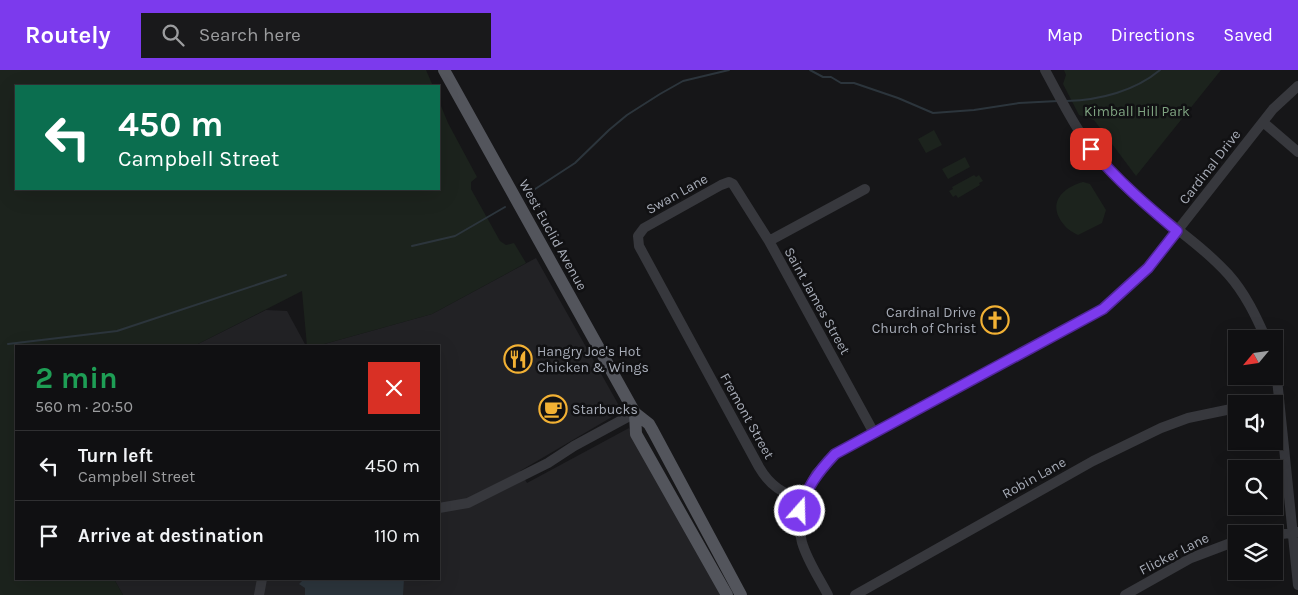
<!DOCTYPE html>
<html lang="en">
<head>
<meta charset="utf-8">
<style>
  :root { --surface:#101012; --page:#19191b; --text:#f1f3f6; --muted:#9c9d9f; --line:#303032; --accent:#7c3aed }
  body { margin:0; font-family:Karla,sans-serif; background:var(--page); color:var(--text); height:100vh; display:flex; flex-direction:column; font-size:19px; white-space:nowrap }
  * { box-sizing:border-box; margin:0 }
  p { font-size:16px; color:var(--muted) }
  .icon { flex:none; width:28px; height:28px; fill:none; stroke:currentColor; stroke-width:2; stroke-linecap:round; stroke-linejoin:round }
  .map { position:relative; flex:1; overflow:hidden }
  .sheet { position:absolute; left:15px; top:275px; width:425px; height:235px; display:flex; flex-direction:column; background:var(--surface); border-radius:0px; box-shadow:0 5px 20px #0002,0 0 0 1px var(--line) }
  .sheet>* { flex:none }
  .banner { position:absolute; left:15px; top:15px; width:425px; height:105px; border-radius:0px; box-shadow:0 5px 20px #0002,0 0 0 1px var(--line); background:#0b6e4f; color:#fff; overflow:hidden }
  .needle { width:32px; rotate:241deg }
  .buttons { position:absolute; left:1228px; top:260px; display:grid; gap:10px }
  .buttons a { display:grid; place-items:center; width:55px; height:55px; border-radius:0px; background:var(--surface); box-shadow:0 5px 20px #0002,0 0 0 1px var(--line); font-size:25px }
  .pin { position:absolute; display:grid; place-items:center; width:42px; height:42px; color:#fff; margin:-21px; border-radius:10px; box-shadow:0 2px 8px #0006 }
  .me { position:absolute; width:55px; margin:-28px; rotate:20deg; stroke-linejoin:round; filter:drop-shadow(0 0 4px #0008) }
  .turn { display:flex; align-items:center; gap:18px; height:105px; padding:0 20px; font-size:22px }
  .turn .icon { width:65px; height:65px; stroke-width:2.5 }
  .turn b { display:block; font-size:35px; line-height:42px }
  .round { display:grid; place-items:center; flex:none; width:52px; height:52px; border-radius:0px; background:var(--page) }
  .summary { display:flex; align-items:center; justify-content:space-between; height:85px; padding:0 20px }
  h1 { font-size:30px; font-weight:700; line-height:38px; color:#1e9e55 }
  ul { padding:0; list-style:none }
  li { display:flex; align-items:center; gap:15px; height:70px; padding:0 20px; border-top:1px solid var(--line) }
  li div { flex:1 }
  li b { display:block; font-size:19px }
  li em { font-style:normal }
  header { display:flex; align-items:center; gap:30px; box-sizing:border-box; height:70px; padding:0 25px; background:var(--accent); color:#fff }
  header strong { font-size:24px }
  nav { display:flex; gap:28px; margin-inline-start:auto; font-size:18px }
  .search { width:350px; height:45px; background:var(--page); display:flex; align-items:center; gap:12px; box-sizing:border-box; padding:0 18px; border-radius:0px; color:var(--muted); font-size:19px }
  .map>svg:first-child { display:block }
  .built { fill:#222225 }
  .green { fill:#1c231d }
  .water { fill:#2c353c }
  .lines { fill:none; stroke-linecap:round; stroke-linejoin:round }
  .stream { stroke:#2c353c; stroke-width:2 }
  .minor { stroke:#37383d; stroke-width:10 }
  .major { stroke:#53555c; stroke-width:12 }
  .route-casing { stroke:#51269a; stroke-width:12 }
  .route { stroke:#7c3aed; stroke-width:9 }
  .labels { text-anchor:middle; dominant-baseline:central; stroke-width:5; stroke-linejoin:round; paint-order:stroke }
  .park-label { font-size:14px; fill:#7fa381; stroke:#111113 }
  .street-label { font-size:14px; fill:#a8adb8; stroke:#111113 }
  .poi-label { font-size:14px; fill:#a8adb8; stroke:#111113; text-anchor:start }
</style>
</head>
<body>
<header>
<strong>Routely</strong>
<div class="search"><svg class="icon" aria-label="search" viewBox="0 0 24 24"><circle cx="10" cy="10" r="6"/><path d="M15 15l6 6"/></svg>Search here</div>
<nav><a>Map</a><a>Directions</a><a>Saved</a></nav>
</header>
<div class="map">
<svg width="1298" height="525" viewBox="0 0 1298 525">
  <rect width="100%" height="100%" fill="#161618"/>
  <path class="built" d="M536,188L622,341L520,401L527,413L629,358L722,525H123L114,509H439V276H317L432,244Z
    M266,240L287,241L306,276H194Z"/>
  <path class="green" d="M0,0H426L433,16H16V119H439V31L448,53L477,107L471,112V119L500,171L506,175L514,173L526,193L432,244L317,276H307L302,221L194,276H16V509H114L123,525H0Z
    M1064,0H1221L1136,106L1094,50L1079,45L1063,14L1066,5Z
    M934,60L942,75L926,83L918,69Z
    M965,87L970,97L948,109L942,99Z
    M974,105L976,107L979,105L983,111L979,113L980,115L958,128L956,125L953,127L949,121L953,119L952,117Z
    M1083,112L1090,114L1106,140L1102,153L1078,165C1074,163 1068,160 1065,156C1046,135 1061,118 1083,112Z"/>
  <path class="water" d="M304,509H404L403,525H305V518L299,514Z"/>
  <g class="lines">
    <path class="stream" d="M810,0L823,7H831L841,13H854L898,28L933,43L974,40L1019,33L1058,31
      M1067,31C1100,30 1135,21 1160,0
      M529,123L575,93L609,60L627,45L660,24L683,11L729,0
      M412,176L455,166L505,137
      M8,274L117,261L286,205"/>
    <path class="minor" d="M1045,0C1064,35 1081,70 1108,99C1144,139 1192,165 1228,204C1245,223 1256,246 1266,269
      M1263,52L1298,82
      M769,171L865,119
      M1274,296L1277,309L1298,515
      M1265,334L1279,332
      M803,429L816,404L835,384L1103,239L1148,198L1273,39L1298,16
      M439,438L468,433L548,393L574,376L635,343
      M1274,465L1298,462
      M259,525L262,509
      M828,525C810,491 791,469 803,429C783,424 770,416 759,397L639,176L638,166L644,158L721,115L729,112L733,114L769,171L874,363
      M855,525L1093,391L1161,358L1188,348L1236,338
      M1125,525L1191,488L1236,471"/>
    <path class="major" d="M444,0L635,343L649,354L653,361L741,525
      M635,343L636,364L727,525"/>
  </g>
  <g class="lines">
    <g class="route-casing">
      <path id="route" d="M800,441C807,417 817,403 835,384L1103,239L1148,198L1177,161C1146,135 1117,110 1091,79"/>
    </g>
    <use href="#route" class="route"/>
  </g>
  <defs>
    <g id="church-ring" transform="scale(1.4375)"><circle r="9.5" fill="#111113" stroke="#f2b134" stroke-width="1.5"/><path d="M-1.2-6h2.4v3.5h3.3v2.4h-3.3V6h-2.4V-.1h-3.3v-2.4h3.3Z" fill="#f2b134"/></g>
    <g id="restaurant-ring" transform="scale(1.4375)"><circle r="9.5" fill="#111113" stroke="#f2b134" stroke-width="1.5"/><path d="M-5-6h1v4h1v-4h1v4h1v-4h1v5L-1.5 .5V6h-2V.5L-5-1ZM5-6V6H3V1.5H1.5Q1.5-4 5-6Z" fill="#f2b134"/></g>
    <g id="cafe-ring" transform="scale(1.4375)"><circle r="9.5" fill="#111113" stroke="#f2b134" stroke-width="1.5"/><path d="M-5.5-4.5H6V0H3Q3 3.5 0 3.5H-2.5Q-5.5 3.5-5.5 0ZM3-3.2v2h1.7v-2ZM-6 4.5H4V6H-6Z" fill="#f2b134"/></g>
  </defs>
  <g fill-rule="evenodd">
    <use href="#church-ring" x="995" y="250"/>
    <use href="#restaurant-ring" x="518" y="289"/>
    <use href="#cafe-ring" x="553" y="339"/>
  </g>
  <g class="labels">
    <g class="park-label">
      <text x="1137" y="41">Kimball Hill Park</text>
    </g>
    <g class="street-label">
      <text transform="translate(1210 97) rotate(-52)">Cardinal Drive</text>
      <text transform="translate(677 124) rotate(-29)">Swan Lane</text>
      <text transform="translate(553 165) rotate(61)">West Euclid Avenue</text>
      <text transform="translate(817 231) rotate(61)">Saint James Street</text>
      <text transform="translate(747 346) rotate(61)">Fremont Street</text>
      <text transform="translate(1034 408) rotate(-29)">Robin Lane</text>
      <text transform="translate(1174 484) rotate(-27)">Flicker Lane</text>
    </g>
    <g class="poi-label">
      <text x="976" y="242" text-anchor="end">Cardinal Drive<tspan x="976" dy="16">Church of Christ</tspan></text>
      <text x="537" y="281">Hangry Joe's Hot<tspan x="537" dy="16">Chicken &amp; Wings</tspan></text>
      <text x="572" y="339">Starbucks</text>
    </g>
  </g>
</svg>
<div class="buttons">
<a><svg class="needle" viewBox="-14 -14 28 28"><path d="M0-13l5 13h-10z" fill="#e53935"/><path d="M0 13l5-13h-10z" fill="#9c9d9f"/></svg></a>
<a><svg class="icon" aria-label="sound" viewBox="0 0 24 24"><path d="M4 9h4l5-4v14l-5-4H4zM17 9q2 3 0 6"/></svg></a>
<a><svg class="icon" aria-label="search" viewBox="0 0 24 24"><circle cx="10" cy="10" r="6"/><path d="M15 15l6 6"/></svg></a>
<a><svg class="icon" aria-label="layers" viewBox="0 0 24 24"><path d="M12 4l9 5-9 5-9-5zM3 14l9 5 9-5"/></svg></a>
</div>
<div class="pin" style="left:1091px;top:79px;background:#d93025"><svg class="icon" aria-label="arrive" viewBox="0 0 24 24"><path d="M6 21V4h12l-3 4 3 4H6"/></svg></div>
<svg class="me" style="left:800px;top:441px" viewBox="-20 -20 40 40"><circle r="17" fill="#7c3aed" stroke="#fff" stroke-width="3"/><path d="M0-11L8 9 0 5-8 9z" fill="#fff"/></svg>
<div class="banner">
<div class="turn"><svg class="icon" aria-label="left" viewBox="0 0 24 24"><path d="M17 20v-9H6M10 6l-5 5 5 5"/></svg><div><b>450 m</b>Campbell Street</div></div>
</div>
<section class="sheet">
<div class="summary"><div><h1>2 min</h1><p>560 m · 20:50</p></div><a class="round" style="background:#d93025;color:#fff"><svg class="icon" aria-label="close" viewBox="0 0 24 24"><path d="M6 6l12 12M18 6L6 18"/></svg></a></div>
<ul>
<li><svg class="icon" aria-label="left" viewBox="0 0 24 24"><path d="M17 20v-9H6M10 6l-5 5 5 5"/></svg><div><b>Turn left</b><p>Campbell Street</p></div><em>450 m</em></li>
<li><svg class="icon" aria-label="arrive" viewBox="0 0 24 24"><path d="M6 21V4h12l-3 4 3 4H6"/></svg><div><b>Arrive at destination</b></div><em>110 m</em></li>
</ul>
</section>
</div>
</body>
</html>
